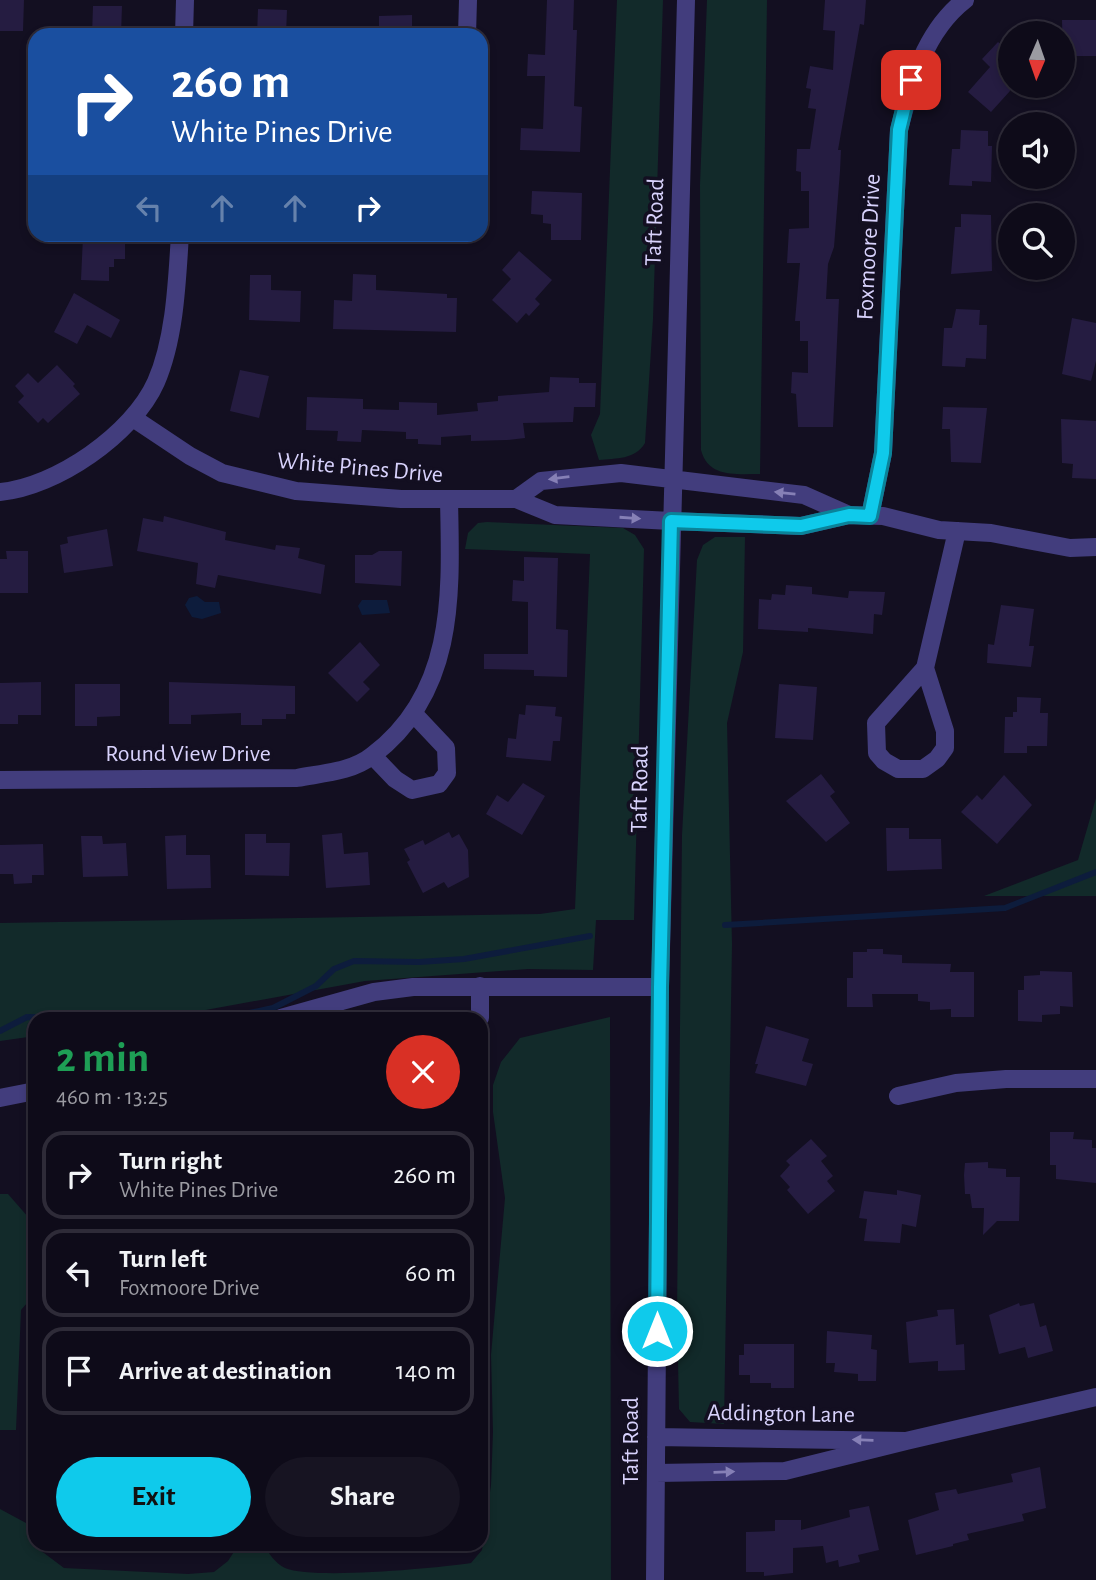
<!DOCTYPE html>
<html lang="en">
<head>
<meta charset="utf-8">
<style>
  :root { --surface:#0e0b19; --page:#171422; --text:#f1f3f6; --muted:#9b9ba2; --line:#2e2b38; --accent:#0fcaeb }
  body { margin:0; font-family:"Alegreya Sans",sans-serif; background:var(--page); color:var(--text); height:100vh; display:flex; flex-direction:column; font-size:26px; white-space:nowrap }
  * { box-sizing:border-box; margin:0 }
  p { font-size:23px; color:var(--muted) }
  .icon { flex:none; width:38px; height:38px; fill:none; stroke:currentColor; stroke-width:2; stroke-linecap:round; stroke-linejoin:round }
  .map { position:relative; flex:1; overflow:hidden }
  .side { position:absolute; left:28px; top:1012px; width:460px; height:539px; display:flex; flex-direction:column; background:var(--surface); border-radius:21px; box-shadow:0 4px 10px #0003,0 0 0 2px var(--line) }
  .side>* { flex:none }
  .guide { position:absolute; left:28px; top:28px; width:460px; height:214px; border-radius:21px; box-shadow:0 4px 10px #0003,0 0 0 2px var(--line); background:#1a4fa0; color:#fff; overflow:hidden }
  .needle { width:46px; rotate:182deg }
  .fabs { position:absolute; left:998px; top:21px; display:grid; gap:14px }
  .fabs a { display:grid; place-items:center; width:77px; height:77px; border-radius:50%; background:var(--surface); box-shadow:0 4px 10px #0003,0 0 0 2px var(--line); font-size:35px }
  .pin { position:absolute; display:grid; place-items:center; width:60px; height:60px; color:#fff; margin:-30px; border-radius:14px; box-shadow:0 4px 10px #0006 }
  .me { position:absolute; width:77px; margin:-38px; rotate:0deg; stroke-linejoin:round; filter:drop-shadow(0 0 5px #0008) }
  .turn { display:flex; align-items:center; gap:24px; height:147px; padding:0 28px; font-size:32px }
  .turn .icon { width:91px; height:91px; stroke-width:2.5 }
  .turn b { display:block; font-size:49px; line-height:60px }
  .lanes { display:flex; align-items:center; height:66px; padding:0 28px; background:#0003; justify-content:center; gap:35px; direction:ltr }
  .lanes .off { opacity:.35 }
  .round { display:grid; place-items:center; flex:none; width:74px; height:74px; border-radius:37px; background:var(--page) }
  .headline { display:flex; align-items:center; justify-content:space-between; height:119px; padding:0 28px }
  h1 { font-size:42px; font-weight:600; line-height:52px; color:#1e9e55 }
  .action { display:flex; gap:14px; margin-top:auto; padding:14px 28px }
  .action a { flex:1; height:80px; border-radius:42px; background:var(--accent); color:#111; font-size:28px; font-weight:600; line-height:80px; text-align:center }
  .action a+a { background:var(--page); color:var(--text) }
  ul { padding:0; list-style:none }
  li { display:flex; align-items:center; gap:21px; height:88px; margin:0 14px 10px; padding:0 14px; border:4px solid var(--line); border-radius:21px }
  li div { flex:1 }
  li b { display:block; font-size:26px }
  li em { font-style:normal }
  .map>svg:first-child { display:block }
  .green { fill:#122a2a }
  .water { fill:#0d1c3c }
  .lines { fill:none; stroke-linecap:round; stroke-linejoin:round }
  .stream { stroke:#0d1c3c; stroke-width:6 }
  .building { fill:#251c41 }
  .minor { stroke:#423d7d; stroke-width:18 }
  .oneway { fill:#8680b6 }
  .route-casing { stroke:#0a8399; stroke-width:18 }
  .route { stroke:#0fcaeb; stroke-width:12 }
  .labels { text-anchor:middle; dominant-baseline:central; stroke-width:7; stroke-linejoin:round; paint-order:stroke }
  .street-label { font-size:24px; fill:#d8d2fc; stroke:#130f21 }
</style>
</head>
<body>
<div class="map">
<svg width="1096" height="1580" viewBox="0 0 1096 1580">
  <rect width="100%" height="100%" fill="#130f21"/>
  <path class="green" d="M617,0H663L653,319L645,443C635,460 616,458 599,460L591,435L600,414Z
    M707,0H767L760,474C737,474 708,478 701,450L700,185Z
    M487,522L623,528L635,535L644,549L634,920H596L593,970L528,969L365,981L162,1018H35V1036L0,1041V923L540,914L575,909L590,554L465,549L468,533L478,523Z
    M715,537H745L743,652L727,723L732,944L724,1424L690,1422L679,1409L677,1314L682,835L697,560L703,545Z
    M1096,798V896H984L1078,860Z
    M610,1017L611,1580H0V1509L26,1523L36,1547L64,1568L188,1574L214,1572L228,1561L239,1544H264C268,1553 275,1563 285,1568C313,1580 437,1568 471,1563L482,1550L491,1485L493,1432L491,1355L505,1198L493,1112V1085L501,1062L520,1038Z
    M0,1194H8L29,1218L27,1303L21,1310L16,1430H0Z"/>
  <path class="water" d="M197,596L205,602H219L221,613L202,619L192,617L185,605L189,598Z
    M362,600H387L390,613L362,615L358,606Z"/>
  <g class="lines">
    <path class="stream" d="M725,925L1005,908L1096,872
      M226,1018L273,1008L316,986L334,969L354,961L419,962L464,959L590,936
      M0,1031L27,1017L65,1018"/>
  </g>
  <path class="building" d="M0,0H24L23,31H0Z
    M547,0H574L573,30H577L574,106L582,107L580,152L520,150L521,128L543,129L545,76H527L528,54L545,55Z
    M825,0H866L864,25L860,24L838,150H841L840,171L834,247L828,264L826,299H839L833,427H798L796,394L791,393L792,372L808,373V341H800V321H795L800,263H787L789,229L809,228V191H801V172L796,171L797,149H810L816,109L808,108L811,89L806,88L810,66L833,70L835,31L823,30Z
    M93,6H122L121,35H92Z
    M258,9L287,10L286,35H257Z
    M412,15V35H379V16Z
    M1062,20H1096V56H1063Z
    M998,42L1010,52V91L991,112L968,92L990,67L982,59Z
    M961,130L988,131V146H992L991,182L972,181V186L949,185L952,149H960Z
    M532,191L582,193L581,240H551V224L543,223V215L531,214Z
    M961,214L991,215L992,271L951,274L955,227H961Z
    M83,236L125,237V259H114V267H109V281L81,280Z
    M519,251L552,280L535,299L540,304L529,316L526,313L517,323L492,300L511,279L502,270Z
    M353,274L376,275V290L447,294V298H457L456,332L333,329L334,300L352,301Z
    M250,275H271V290L301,291L300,322L249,320Z
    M74,293L120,320L111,338L87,325L77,344L54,332Z
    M956,309L980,310L979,325H987L986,359L966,358L965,367L942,366L944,328H952Z
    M1072,318L1096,323V361L1091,381L1062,374Z
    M57,365L75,384L73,386L80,394L48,423L43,418L38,423L18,402L24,396L15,386L28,373L38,383Z
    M240,370L269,376L259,418L230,411Z
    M550,377L579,378V383H596L595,407H574L573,422L523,423L525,438L507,440L471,441V435L441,437V445L418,444V439H406V432L362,430L361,442L337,441L338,431L306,430L307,397L363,399V409L399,410V402L437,403V415L478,411L477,403L498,401V396L549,392Z
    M943,407L987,408L981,463L951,462L950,429H942Z
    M1061,419L1096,421V479L1072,478L1073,464L1062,463Z
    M164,516L226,532L225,540L275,550L276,545L300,548L298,558L325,565L321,594L218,575L215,588L196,584L198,563L137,551L143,518L163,522Z
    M107,529L113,566L64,573L60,545L68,543L67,537Z
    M6,551H28V593H0V559H7Z
    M379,551H402L401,586L355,583V555H372Z
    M524,557L558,558L556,629L568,630L567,677L534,676V670L484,669V654H528V602L512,601L513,580L524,581Z
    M786,585L812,587V594L848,598L849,591L885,592L882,615L874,614L873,634L808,628V632L758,629L759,599L771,600L772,594L785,595Z
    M1001,605L1034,609L1029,646H1034L1031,667L987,663L988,644L994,645Z
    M360,642L380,665L363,682L370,689L357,702L328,673Z
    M41,682V715H18V724H0V683Z
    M169,682L295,686V714H286V719H262V725H241V713L191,715V724H169Z
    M75,684H120V716L97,717V726H75Z
    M779,684L817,687L813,740L775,738Z
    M1017,697L1041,698L1040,713H1048L1047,746H1027V753H1004L1005,717H1013V712H1017Z
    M526,705L556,707L555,716L562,717L560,741H553L551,761L506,757L508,738L516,739L519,714L525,715Z
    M821,774L835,792L830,796L850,823L826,842L786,801Z
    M1004,775L1032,805L997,844L961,812L977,795L982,800Z
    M523,783L545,796L522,835L486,814L497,795L508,802Z
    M886,828H909V839H941L942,869L887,871Z
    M449,832L452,838L459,834L468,850L469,877L448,888L444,882L423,893L407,862L410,860L404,849L423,840L425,845Z
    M342,833L344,854L368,852L370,885L326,888L322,835Z
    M245,834H266V843H290L289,876L245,875Z
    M186,835V855H210L211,888L167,889L165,836Z
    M81,836H102L103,844L126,843L128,876L83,877Z
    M43,844L44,875H32V883L14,884L13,874H0V845Z
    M867,949H883V954L902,955V963L951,964L950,972H974V1017H951V1009L930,1010V1002L918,1001V994H872L873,1007H847V978H853V952H867Z
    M1040,971L1072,972L1073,1007L1060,1006V1014L1042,1015V1022L1018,1021V990H1024V976L1040,975Z
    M766,1026L809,1039L802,1061L813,1064L806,1086L755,1073L758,1064H755Z
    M1050,1132H1074L1073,1139L1092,1140V1148H1096V1183L1056,1179V1165H1050Z
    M811,1139L827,1156L821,1161L833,1176L827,1181L835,1191L808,1214L787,1190L790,1187L780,1176L790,1165L786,1161Z
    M988,1162V1168L1006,1169V1177H1020L1019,1221H997L983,1235L984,1208H972L970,1194H965L964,1175L965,1163Z
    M897,1190L921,1195L916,1227L902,1224L900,1243L864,1241L867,1219L859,1218L864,1191L897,1195Z
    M1019,1303L1020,1306L1034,1303L1040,1327L1046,1325L1053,1351L1028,1358L1025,1347L999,1354L989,1315Z
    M954,1309L956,1345L964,1344L965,1370L938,1371V1361L909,1363L906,1322L938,1316L937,1310Z
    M827,1331L872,1335L871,1349L877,1350L876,1381H858V1374L834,1372L835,1363H826Z
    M744,1344H794V1388H771V1383H750V1375H739V1355H744Z
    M1040,1467L1046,1508L1022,1514L1024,1521L967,1534L969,1540L953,1544V1546L916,1555L908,1520L939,1510L935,1493L956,1489L958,1494L1013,1482L1011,1474Z
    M869,1506L879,1550L858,1555L860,1562L839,1567L838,1560L826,1563L823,1546L793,1548V1573L764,1576V1572H746V1532L775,1531V1520H801V1530L850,1517L849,1510Z"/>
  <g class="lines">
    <path class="minor" d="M184,35L185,0
      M467,35L468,0
      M436,234H457
      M133,418L190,456L222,473L296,491L401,499H516L555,515L671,521L801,526L849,515L883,516L939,530L991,533L1070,548L1096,547
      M0,492C56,487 133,434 156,382C175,338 177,282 180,234
      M516,499L541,481L621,473L804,495L849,515
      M870,516L883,453L899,130C911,82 925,31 965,0
      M925,668L876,723L877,753L884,761L898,769H923L937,759L945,748V731L925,668L957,531
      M373,756L395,779L412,790L439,784L447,773L446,748L413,713
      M0,780L297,778C323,773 352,772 373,755C456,692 451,594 449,500
      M480,986V1018
      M281,1018L374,992L413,987H660
      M898,1096L956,1083L1006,1079H1096
      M0,1098L35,1091
      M906,1441L1096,1397
      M656,1473L785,1471L906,1441L656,1437
      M655,1580L660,987L686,0"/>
  </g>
  <defs><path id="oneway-solid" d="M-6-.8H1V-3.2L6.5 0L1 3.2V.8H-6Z" transform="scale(1.75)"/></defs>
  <g class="oneway">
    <use href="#oneway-solid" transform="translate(559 478) rotate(173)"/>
    <use href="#oneway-solid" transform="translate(785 493) rotate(-174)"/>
    <use href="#oneway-solid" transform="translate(630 518) rotate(4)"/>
    <use href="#oneway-solid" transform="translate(863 1440) rotate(-178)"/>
    <use href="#oneway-solid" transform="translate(724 1472) rotate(-2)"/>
  </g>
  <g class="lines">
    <g class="route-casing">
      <path id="route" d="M657,1331L660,987L671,521L801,526L849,515L870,516L883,453L899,130L911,80"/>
    </g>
    <use href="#route" class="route"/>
  </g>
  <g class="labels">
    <g class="street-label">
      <text transform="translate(655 222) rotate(-88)">Taft Road</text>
      <text transform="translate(869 247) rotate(-87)">Foxmoore Drive</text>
      <text transform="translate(360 468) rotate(5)">White Pines Drive</text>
      <text x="188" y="754">Round View Drive</text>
      <text transform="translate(640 789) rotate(-89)">Taft Road</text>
      <text transform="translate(781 1414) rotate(1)">Addington Lane</text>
      <text transform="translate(631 1441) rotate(-90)">Taft Road</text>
    </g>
  </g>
</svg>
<div class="fabs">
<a><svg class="needle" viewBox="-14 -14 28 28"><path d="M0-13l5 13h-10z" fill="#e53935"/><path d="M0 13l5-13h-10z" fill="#9b9ba2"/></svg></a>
<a><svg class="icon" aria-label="sound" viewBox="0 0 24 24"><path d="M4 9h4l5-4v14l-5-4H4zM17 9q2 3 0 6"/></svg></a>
<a><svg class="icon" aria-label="search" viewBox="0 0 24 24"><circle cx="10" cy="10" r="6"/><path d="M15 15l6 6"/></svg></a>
</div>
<div class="pin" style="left:911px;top:80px;background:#d93025"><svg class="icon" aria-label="arrive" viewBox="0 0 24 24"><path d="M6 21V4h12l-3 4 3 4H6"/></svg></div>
<svg class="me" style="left:657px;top:1331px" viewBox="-20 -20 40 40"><circle r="17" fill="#0fcaeb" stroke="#fff" stroke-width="3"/><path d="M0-11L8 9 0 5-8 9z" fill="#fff"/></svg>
<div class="guide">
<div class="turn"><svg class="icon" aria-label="right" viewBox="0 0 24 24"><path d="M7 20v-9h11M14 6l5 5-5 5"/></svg><div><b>260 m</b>White Pines Drive</div></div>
<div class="lanes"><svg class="icon off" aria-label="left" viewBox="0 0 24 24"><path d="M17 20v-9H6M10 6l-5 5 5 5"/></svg><svg class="icon off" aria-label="ahead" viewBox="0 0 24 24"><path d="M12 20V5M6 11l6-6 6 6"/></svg><svg class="icon off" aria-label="ahead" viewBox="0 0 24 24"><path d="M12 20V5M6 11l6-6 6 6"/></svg><svg class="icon" aria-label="right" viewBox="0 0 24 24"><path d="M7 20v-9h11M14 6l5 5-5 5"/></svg></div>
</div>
<section class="side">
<div class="headline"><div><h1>2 min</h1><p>460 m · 13:25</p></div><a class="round" style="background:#d93025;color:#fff"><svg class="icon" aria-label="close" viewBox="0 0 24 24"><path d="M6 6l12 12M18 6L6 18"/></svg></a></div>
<ul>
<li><svg class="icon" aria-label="right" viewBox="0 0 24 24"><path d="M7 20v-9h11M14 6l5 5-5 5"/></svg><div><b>Turn right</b><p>White Pines Drive</p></div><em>260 m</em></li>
<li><svg class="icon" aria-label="left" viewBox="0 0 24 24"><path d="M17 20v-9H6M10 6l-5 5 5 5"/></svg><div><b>Turn left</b><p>Foxmoore Drive</p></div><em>60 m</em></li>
<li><svg class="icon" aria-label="arrive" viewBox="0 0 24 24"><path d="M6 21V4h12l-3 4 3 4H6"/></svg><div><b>Arrive at destination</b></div><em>140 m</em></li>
</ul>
<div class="action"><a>Exit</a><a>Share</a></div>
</section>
</div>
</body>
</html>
